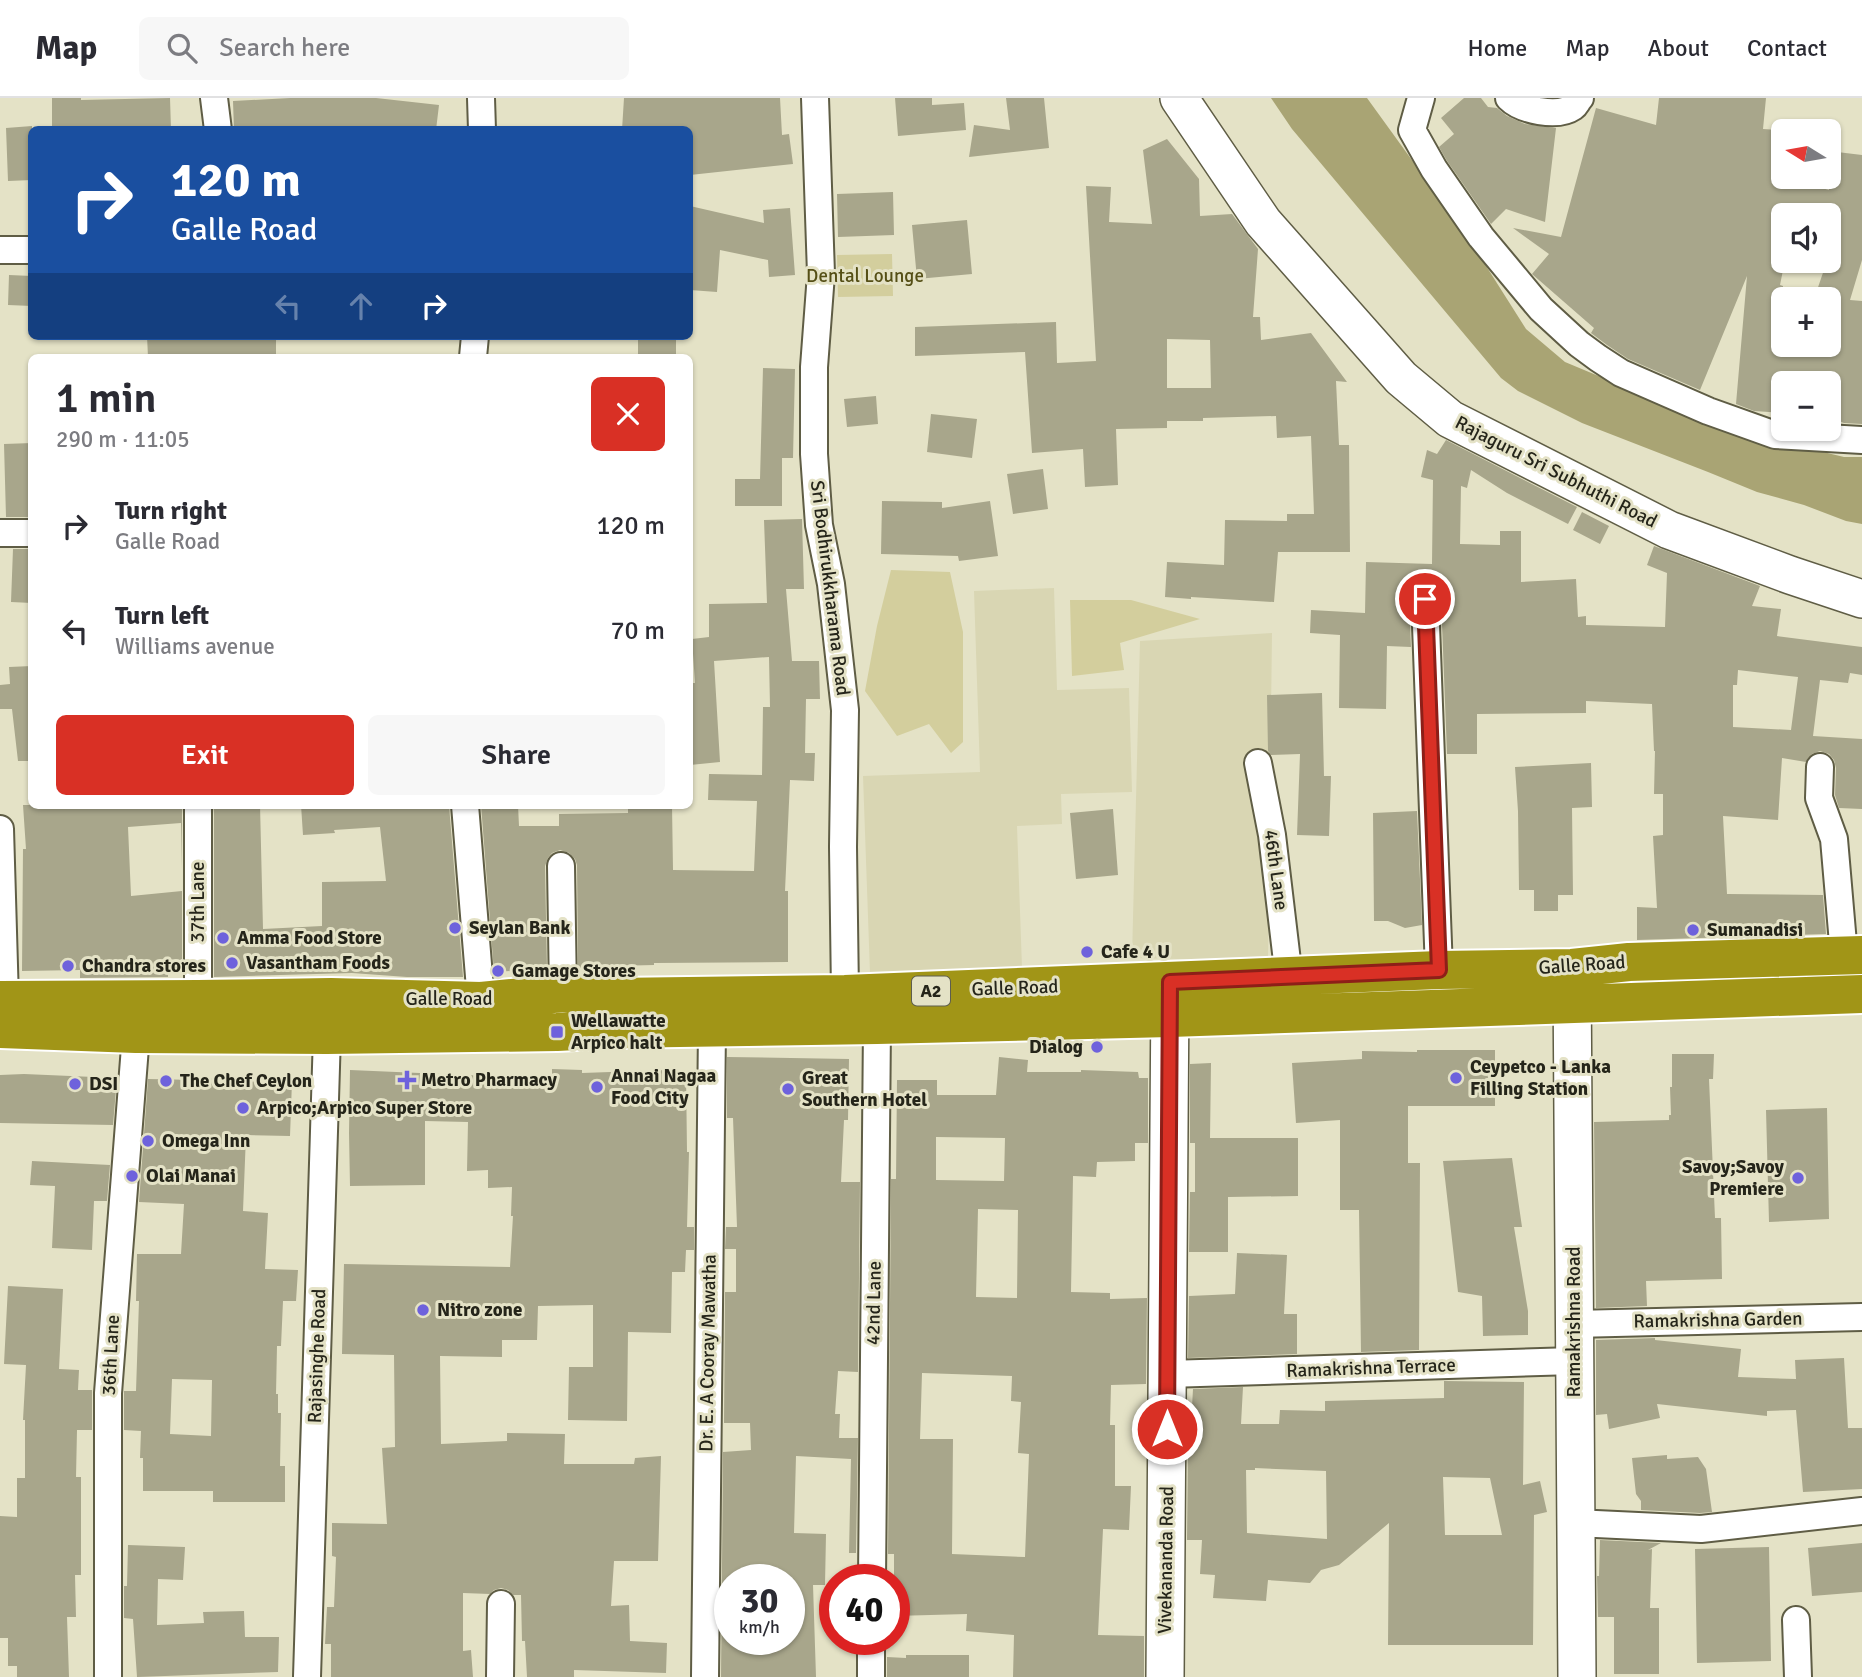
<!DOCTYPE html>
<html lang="en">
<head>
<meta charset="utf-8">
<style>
  :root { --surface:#fff; --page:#f7f7f7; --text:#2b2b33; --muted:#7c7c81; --line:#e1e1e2; --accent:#d93025 }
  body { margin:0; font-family:Signika,sans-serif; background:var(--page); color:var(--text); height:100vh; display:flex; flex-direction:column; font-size:26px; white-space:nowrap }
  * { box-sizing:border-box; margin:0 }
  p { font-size:23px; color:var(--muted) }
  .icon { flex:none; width:38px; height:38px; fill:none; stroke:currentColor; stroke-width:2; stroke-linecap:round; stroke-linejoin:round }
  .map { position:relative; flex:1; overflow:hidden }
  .drawer { position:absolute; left:28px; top:256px; width:665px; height:455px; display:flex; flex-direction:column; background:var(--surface); border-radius:10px; box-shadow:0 2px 5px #0004 }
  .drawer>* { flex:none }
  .hud { position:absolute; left:28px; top:28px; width:665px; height:214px; border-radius:10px; box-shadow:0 2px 5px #0004; background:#1a4fa0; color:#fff; overflow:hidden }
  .needle { width:46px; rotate:281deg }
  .buttons { position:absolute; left:1771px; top:21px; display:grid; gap:14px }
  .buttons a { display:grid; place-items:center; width:70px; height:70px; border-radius:10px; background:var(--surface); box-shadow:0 2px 5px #0004; font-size:35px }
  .speed { position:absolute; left:714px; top:1466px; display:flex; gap:14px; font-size:35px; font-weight:700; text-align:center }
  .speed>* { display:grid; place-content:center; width:91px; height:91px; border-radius:50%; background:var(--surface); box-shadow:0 2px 5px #0004; line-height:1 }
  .speed small { font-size:18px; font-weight:400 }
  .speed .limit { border:10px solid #d22; background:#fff; color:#111 }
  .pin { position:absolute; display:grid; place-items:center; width:60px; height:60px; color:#fff; margin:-30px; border:4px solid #fff; border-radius:50%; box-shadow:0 2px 7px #0007 }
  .me { position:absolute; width:77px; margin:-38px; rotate:0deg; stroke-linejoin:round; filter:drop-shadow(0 0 5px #0008) }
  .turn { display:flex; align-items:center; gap:24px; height:147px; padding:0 28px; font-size:32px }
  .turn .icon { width:91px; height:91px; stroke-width:2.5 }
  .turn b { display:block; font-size:49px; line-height:60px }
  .lanes { display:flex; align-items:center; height:66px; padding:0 28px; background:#0003; justify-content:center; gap:35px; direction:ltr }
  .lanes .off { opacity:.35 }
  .round { display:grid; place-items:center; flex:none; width:74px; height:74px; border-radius:10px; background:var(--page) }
  .overview { display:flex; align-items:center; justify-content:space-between; height:119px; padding:0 28px }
  h1 { font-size:42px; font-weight:600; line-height:52px }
  .cta { display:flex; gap:14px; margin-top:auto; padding:14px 28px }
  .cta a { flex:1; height:80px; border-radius:10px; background:var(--accent); color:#fff; font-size:28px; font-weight:600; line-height:80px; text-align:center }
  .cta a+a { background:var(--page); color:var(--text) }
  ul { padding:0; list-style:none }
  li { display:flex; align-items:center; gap:21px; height:105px; padding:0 28px }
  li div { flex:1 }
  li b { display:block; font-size:26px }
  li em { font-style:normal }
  header { display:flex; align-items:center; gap:42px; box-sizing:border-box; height:98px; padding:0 35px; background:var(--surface); border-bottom:2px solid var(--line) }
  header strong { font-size:33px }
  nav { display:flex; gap:38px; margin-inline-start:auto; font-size:24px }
  .search { width:490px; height:63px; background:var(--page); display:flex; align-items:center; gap:18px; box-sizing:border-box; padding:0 24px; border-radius:10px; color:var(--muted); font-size:26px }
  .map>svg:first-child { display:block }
  .built { fill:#d9d6b3 }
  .green { fill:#d3ce9d }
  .water { fill:#a9a474 }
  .building { fill:#a8a68b; fill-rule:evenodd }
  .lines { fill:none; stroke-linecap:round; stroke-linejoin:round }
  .street-casing { stroke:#5f5d45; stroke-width:30 }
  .secondary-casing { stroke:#5f5d45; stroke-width:40 }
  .highway-casing { stroke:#fff; stroke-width:42 }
  .street { stroke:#fff; stroke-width:26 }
  .secondary { stroke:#fff; stroke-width:37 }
  .highway { stroke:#a19517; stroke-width:38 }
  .route-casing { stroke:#8d1f18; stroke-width:18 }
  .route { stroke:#d93025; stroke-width:12 }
  .poi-dot { fill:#6e62dc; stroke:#e4e2c6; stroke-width:2.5 }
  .labels { text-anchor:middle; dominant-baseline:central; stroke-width:6; stroke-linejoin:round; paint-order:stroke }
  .shield { fill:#e4e2c6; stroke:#5e5e4e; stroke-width:2 }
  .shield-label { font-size:18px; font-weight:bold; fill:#25251a }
  .park-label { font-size:19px; fill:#554f16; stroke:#e4e2c6 }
  .street-label { font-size:19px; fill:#25251a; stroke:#e4e2c6 }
  .poi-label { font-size:19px; font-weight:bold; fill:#25251a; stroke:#e4e2c6; text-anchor:start }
</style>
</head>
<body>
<header>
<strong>Map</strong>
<div class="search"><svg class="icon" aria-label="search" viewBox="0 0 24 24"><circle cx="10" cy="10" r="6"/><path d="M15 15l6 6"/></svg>Search here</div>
<nav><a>Home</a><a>Map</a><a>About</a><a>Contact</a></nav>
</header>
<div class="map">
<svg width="1862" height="1579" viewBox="0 0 1862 1579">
  <rect width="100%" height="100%" fill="#e4e2c6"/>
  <path class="built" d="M1054,490L1057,592L1129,590L1132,694L1061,696L1062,726L1017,728L1022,870L870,875L863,678L980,674L974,493Z
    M1272,535L1268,863L1132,860L1140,543Z"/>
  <path class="green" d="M892,156L893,198L838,199L837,157Z
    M891,472L950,474L963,534V644L951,655L929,626L897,638L865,593L877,528Z
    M1070,502H1131L1200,521L1120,545L1124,572L1072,578Z"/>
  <path class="water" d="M1271,0H1367L1469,141L1526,231L1565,264L1723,330L1844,359H1862V426L1846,423L1804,407L1757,394L1708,374L1582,325L1518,293L1501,280L1292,31Z"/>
  <path class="building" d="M52,0H81V2L170,0L171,32H52Z
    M290,0H376L439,7L436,32H234L233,3Z
    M624,0H780L782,37L789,36L793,66L690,77V32H622Z
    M895,0H932V7L964,5L966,32L898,38Z
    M1006,0H1044L1049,50L969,59L974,27L1010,32Z
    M1464,0H1481L1488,9L1497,10L1507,18L1525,26L1556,30L1545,124L1506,111L1491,126L1447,63L1439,49L1454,36L1441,20Z
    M1659,0H1766L1763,31L1778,32L1774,77L1829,92V53L1862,57V162L1850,202L1862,203V326L1844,325L1829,319V285H1783V315L1754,313L1736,306L1747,178L1700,292L1628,261L1607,247L1591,235L1594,230L1532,176L1549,156L1513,130L1561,139L1596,10L1656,27ZM1783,117H1829V163H1827L1814,201H1829V247H1783V188L1780,187L1783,172Z
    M32,28V82L8,83L6,30Z
    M1167,41L1199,81L1200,118L1232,116L1258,151L1253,219H1260L1261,242L1311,235L1347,284L1336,283L1339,347H1349L1350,454H1278L1274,504L1191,499V501L1165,499L1167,464L1224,467L1225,422L1287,423V416H1314L1311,338L1277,340L1276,318L1203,320V323H1167V330L1116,331L1118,387L1085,389L1083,351L1032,355L1025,254L915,258V229L1056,224L1057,265L1096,263L1086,88L1111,89L1109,124L1152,126L1143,52ZM1167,241L1210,242L1211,290H1167Z
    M893,94L894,137L838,139L837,96Z
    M690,108L764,125L763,112L790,110L795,177L769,179L768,162L720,152L717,194L690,192Z
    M967,122L972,176L917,181L912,127Z
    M9,177L32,178V208L8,207Z
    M147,238H276V259H148Z
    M638,238H676V259H638Z
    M763,270L795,271L793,360H782V408H735V381H760Z
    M876,298L878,326L847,329L844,301Z
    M931,316L977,321L972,360L927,354Z
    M1446,342L1577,409L1568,426L1507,395L1471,372L1467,390L1461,388L1460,446L1500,447V433H1521V484L1576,481L1578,519L1586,518V527L1665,529L1667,475L1647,467L1654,448L1760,488L1752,508L1781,511L1777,538L1862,549V577L1850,575L1848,585L1820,582L1813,638L1862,641V711L1839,710L1835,697L1836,670L1834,662L1829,656L1820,653L1812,656L1806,664L1782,660L1778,722L1723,718L1727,796L1823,797L1826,836L1637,842V809L1657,810L1653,738L1663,737V696H1654L1655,653H1654L1652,606L1586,603V615L1477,616V656H1447L1441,500L1438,492L1432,487L1425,485L1417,487L1411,494L1409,502L1411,549L1387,548L1386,611L1339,610L1340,537L1310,535L1311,512L1365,515L1366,464L1432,466L1433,382L1421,379L1427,352L1437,356ZM1738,572L1798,579L1791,632L1733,629V587H1737Z
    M32,345V419H6L4,346Z
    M1043,371L1048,411L1013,416L1007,376Z
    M882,403L942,404V410L990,403L998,458L959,463L958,458L881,456Z
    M1582,414L1609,428L1600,446L1573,432Z
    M802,421L804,491H786L792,563H819L820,601H806L805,655H815L814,683L790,682L785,793H788V864L654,865V867L612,868V870H578L577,767L575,761L569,755L560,752L552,755L548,760L545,768L547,871L494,874L481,707H518L519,728H559V716L628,715V707H672L673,772L754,773L757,703L708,702L709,676L762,677L763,609H770L769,559L714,563L720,664L690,667V585H695L692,541L709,539V506L767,505L764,422Z
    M13,451H32V505L11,504Z
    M32,568V663H18L12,611H0V587L10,586L9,569Z
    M1322,595L1324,678H1331L1329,738L1297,737L1300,656L1271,657L1268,653L1267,597Z
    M1591,665L1592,709L1572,710L1573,797H1558V813H1534V792H1519L1518,713L1515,669Z
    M23,707H182V771L181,725L128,729L131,798L182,793V876L168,874V879L80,880V872L22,873L23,751H26Z
    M214,707H260L263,831L322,828V784L386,783L380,729L334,732L335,735L303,737L301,707H449L463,879H407L352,875L214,879Z
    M1113,711L1118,777L1076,781L1070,715Z
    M1417,713L1422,827L1405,830L1388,823H1374L1373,715Z
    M1417,952H1495V1008H1408V1065H1420L1419,1252L1361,1254L1359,1112H1340V1022L1296,1025L1292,965L1362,961V953L1417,954Z
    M1672,956H1714L1713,981H1709L1715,1120H1721L1722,1181L1646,1183L1647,1208L1596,1210L1594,1024L1669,1022V1017H1671L1670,989H1672Z
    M727,959L849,961L848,1022H844L841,1084H860L858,1274L838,1273L835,1316H840L839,1340H858L856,1455H849L851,1361L796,1358L794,1435L826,1436L825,1487H813L816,1579H721L723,1354L751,1352L750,1325H724L725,1194H736V1151H725L726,1129H737L733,1020H727ZM730,1482H789V1542H730Z
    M999,959L1028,962L1027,974H1081V972L1138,974L1139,980H1148V1045H1135V1063L1097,1064L1096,1079L1073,1078L1071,1194L1110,1195V1201L1147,1200L1146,1286L1111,1287L1110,1327H1115V1388H1131L1129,1432L1103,1431L1098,1537L1144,1538V1579H1013L1014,1537L966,1533L967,1516L894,1518V1456H888L891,1081H896L897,982H937V997H996ZM936,1039L1005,1040L1004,1083L936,1082ZM978,1111L1018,1112L1017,1200L976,1199ZM922,1275L1012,1278L1011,1303L1021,1304L1018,1355L1029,1356L1025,1459L952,1456L953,1341H920Z
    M1211,965L1210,1040H1298V1098L1228,1099V1154H1189L1190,1094H1195V1045H1190V966Z
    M552,971L582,972V975L667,972V974H686L687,1054H689L687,1129H694V1152H686L685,1174H672L671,1235L628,1234L627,1323L568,1322L569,1269H593V1207L538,1208L537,1242H502V1259L440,1258L441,1346L507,1343V1335L565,1336L564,1366H634L635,1360L661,1358L658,1463H614L611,1508L629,1507L630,1543L667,1545L666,1575L574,1572V1579H527L525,1543H522L521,1497H513L508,1492L501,1490L494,1492L490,1496L463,1495V1553L471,1552L473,1579H331V1546H325L327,1509H334L336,1459L332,1458V1425L387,1426L382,1350L395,1349L394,1257L342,1256L344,1166L510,1169L513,1118H511L512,1089L488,1090V1072L467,1073L468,1024L425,1023V1087L350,1088L349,1035L350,972L489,978V982H552Z
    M24,976L117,980L113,1027L0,1025V977Z
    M196,980L292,983L290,1038L246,1037L243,1113L268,1115L265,1171L298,1172L296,1203H283L281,1248H277L276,1296H278V1315H281L280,1368H285V1404H213V1393H143V1360H140L141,1333L124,1332V1293H136L139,1203H136L137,1156H181L184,1106L139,1104L148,981L196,982ZM172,1281L212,1282L211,1338L170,1336Z
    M1827,1010L1829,1121L1769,1124L1766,1012Z
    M1512,1060L1522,1129H1514L1528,1213V1237L1483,1238L1482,1198L1458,1194L1443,1063Z
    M32,1063L110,1067L107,1103H94L92,1152L52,1150L55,1088L30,1087Z
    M1237,1155L1287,1157L1284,1216H1297V1256L1188,1260L1189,1198L1235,1196Z
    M8,1188L63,1191L59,1271L79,1272L78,1292H92V1332H77L76,1379H81V1477H75L76,1519H67L69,1579H17V1568H8V1540H0V1418L17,1419V1380H25V1322H23L26,1267L4,1266Z
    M1655,1240V1242L1741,1251L1738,1279L1796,1281L1795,1262L1844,1260L1848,1330H1862V1391L1803,1394L1796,1312L1767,1313V1318L1657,1306L1660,1320L1609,1331L1607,1316L1596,1317V1242Z
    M1444,1283L1524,1284L1523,1387L1540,1383L1547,1414L1534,1417L1533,1547H1388L1389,1425L1339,1467L1321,1472L1310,1485L1268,1482L1266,1503L1213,1500L1215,1477L1200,1476L1202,1442H1187L1188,1345H1190L1193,1291L1243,1289L1241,1326H1279L1280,1312L1325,1313V1303L1444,1300ZM1255,1370L1326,1373L1327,1441L1247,1435L1246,1372H1255ZM1443,1379L1490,1380L1502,1437H1445Z
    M1667,1357V1361L1698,1359L1706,1371L1712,1414L1700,1415L1641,1412V1403L1636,1396L1632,1360Z
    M1600,1442L1661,1445L1648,1452L1652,1451L1650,1510H1659V1576H1614V1519H1598L1597,1478H1599Z
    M1862,1445V1494L1812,1498L1808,1450Z
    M128,1447L185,1449L183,1482L158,1481L157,1527L204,1525L203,1514L244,1513L245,1539H279L278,1574L137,1579L133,1521L124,1520V1488H127Z
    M1769,1449L1771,1563L1697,1565L1695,1451Z
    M906,1557H969V1579H887V1559L906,1560Z"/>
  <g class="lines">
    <g class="street-casing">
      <path id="street" d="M214,0L218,32
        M481,0L482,32
        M815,0L821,176L814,269V356L819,427L831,486L845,612L843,749L845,896
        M1421,0L1412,32L1434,71L1481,139L1541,211L1579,246L1598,260L1621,275L1708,313L1775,337L1862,342
        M1509,0C1521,12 1557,20 1573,9C1576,7 1577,3 1580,0
        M0,152H32
        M473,259L475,238
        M0,435H32
        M1425,501L1439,872
        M1258,665L1272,737L1289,880
        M1820,669L1819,700L1834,741L1844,857
        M198,707V901
        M465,707L481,903
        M0,731L5,902
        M561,768L563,895
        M1574,1226L1862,1219
        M1168,1276L1574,1263
        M1575,1425L1701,1431L1862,1413
        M872,1482L877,927
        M1796,1522L1798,1579
        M108,1579V1295L136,936
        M307,1579L327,937
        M500,1579L501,1506
        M705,1579L712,930
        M871,1579V1542"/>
    </g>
    <g class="secondary-casing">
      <path id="secondary" d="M1179,0L1263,124L1401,280L1450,321L1669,432L1790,477L1862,501
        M1572,877L1577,1579
        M1165,1579L1170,891"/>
    </g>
    <g class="highway-casing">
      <path id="highway" d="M0,902L198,901L331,899L481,903L563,895L613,899L845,896L1439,872L1572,870L1629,864L1862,857
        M0,931L136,936L327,937L557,934L612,931L877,927L1170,920L1862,896"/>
    </g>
    <use href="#street" class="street"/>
    <use href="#secondary" class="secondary"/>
    <use href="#highway" class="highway"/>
  </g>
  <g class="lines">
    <g class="route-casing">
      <path id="route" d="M1167,1331L1170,884L1439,872L1425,501"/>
    </g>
    <use href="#route" class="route"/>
  </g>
  <g class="poi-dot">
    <circle cx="455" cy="830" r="7"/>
    <circle cx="1693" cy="832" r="7"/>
    <circle cx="223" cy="840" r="7"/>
    <circle cx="1087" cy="854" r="7"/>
    <circle cx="232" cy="865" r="7"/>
    <circle cx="68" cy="868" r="7"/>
    <circle cx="498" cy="873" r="7"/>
    <rect x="550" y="927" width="14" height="14" rx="3.5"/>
    <circle cx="1097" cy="949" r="7"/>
    <circle cx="1456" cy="980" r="7"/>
    <path d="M403.5 971.5h7v7h7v7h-7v7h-7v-7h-7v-7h7z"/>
    <circle cx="166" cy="983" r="7"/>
    <circle cx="75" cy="986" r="7"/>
    <circle cx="597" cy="989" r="7"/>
    <circle cx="788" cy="991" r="7"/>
    <circle cx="243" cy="1010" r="7"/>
    <circle cx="148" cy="1043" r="7"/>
    <circle cx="132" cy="1078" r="7"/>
    <circle cx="1798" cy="1080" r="7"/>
    <circle cx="423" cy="1212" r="7"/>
  </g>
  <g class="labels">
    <rect class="shield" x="912" y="878.5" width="38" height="29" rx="5"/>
    <g class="shield-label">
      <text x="931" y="893">A2</text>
    </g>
    <g class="park-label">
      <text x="865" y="178">Dental Lounge</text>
    </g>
    <g class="street-label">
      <text transform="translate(1556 374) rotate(27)">Rajaguru Sri Subhuthi Road</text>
      <text transform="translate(830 490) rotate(83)">Sri Bodhirukkharama Road</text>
      <text transform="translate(1276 772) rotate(82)">46th Lane</text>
      <text transform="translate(198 804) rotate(-90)">37th Lane</text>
      <text transform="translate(1582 867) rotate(-4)">Galle Road</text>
      <text transform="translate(1015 890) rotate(-2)">Galle Road</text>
      <text x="449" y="901">Galle Road</text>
      <text transform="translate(874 1205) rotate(-89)">42nd Lane</text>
      <text transform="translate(1718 1222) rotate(-1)">Ramakrishna Garden</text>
      <text transform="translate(1574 1224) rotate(-90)">Ramakrishna Road</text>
      <text transform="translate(708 1255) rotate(-89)">Dr. E. A Cooray Mawatha</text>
      <text transform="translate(111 1257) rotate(-87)">36th Lane</text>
      <text transform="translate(317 1258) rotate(-88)">Rajasinghe Road</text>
      <text transform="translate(1371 1270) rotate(-2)">Ramakrishna Terrace</text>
      <text transform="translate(1166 1462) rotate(-89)">Vivekananda Road</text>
    </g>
    <g class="poi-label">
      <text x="469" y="830">Seylan Bank</text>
      <text x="1707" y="832">Sumanadisi</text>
      <text x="237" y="840">Amma Food Store</text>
      <text x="1101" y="854">Cafe 4 U</text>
      <text x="246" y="865">Vasantham Foods</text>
      <text x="82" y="868">Chandra stores</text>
      <text x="512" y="873">Gamage Stores</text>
      <text x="571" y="923">Wellawatte<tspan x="571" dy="22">Arpico halt</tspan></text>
      <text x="1083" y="949" text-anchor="end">Dialog</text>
      <text x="1470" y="969">Ceypetco - Lanka<tspan x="1470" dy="22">Filling Station</tspan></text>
      <text x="611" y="978">Annai Nagaa<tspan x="611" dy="22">Food City</tspan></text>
      <text x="802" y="980">Great<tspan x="802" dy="22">Southern Hotel</tspan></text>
      <text x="421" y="982">Metro Pharmacy</text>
      <text x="180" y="983">The Chef Ceylon</text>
      <text x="89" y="986">DSI</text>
      <text x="257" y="1010">Arpico;Arpico Super Store</text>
      <text x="162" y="1043">Omega Inn</text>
      <text x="1784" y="1069" text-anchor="end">Savoy;Savoy<tspan x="1784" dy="22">Premiere</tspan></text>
      <text x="146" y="1078">Olai Manai</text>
      <text x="437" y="1212">Nitro zone</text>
    </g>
  </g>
</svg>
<div class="buttons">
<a><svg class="needle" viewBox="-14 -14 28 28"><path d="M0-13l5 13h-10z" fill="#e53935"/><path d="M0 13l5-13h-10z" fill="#7c7c81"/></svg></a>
<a><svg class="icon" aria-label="sound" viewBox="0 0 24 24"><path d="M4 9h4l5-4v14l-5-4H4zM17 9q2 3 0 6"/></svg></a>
<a>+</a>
<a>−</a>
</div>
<div class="speed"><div>30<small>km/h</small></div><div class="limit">40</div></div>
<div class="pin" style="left:1425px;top:501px;background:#d93025"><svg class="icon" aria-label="arrive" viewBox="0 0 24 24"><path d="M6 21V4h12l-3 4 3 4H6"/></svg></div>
<svg class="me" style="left:1167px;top:1331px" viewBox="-20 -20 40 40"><circle r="17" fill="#d93025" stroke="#fff" stroke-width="3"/><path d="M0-11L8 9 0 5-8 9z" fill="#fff"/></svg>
<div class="hud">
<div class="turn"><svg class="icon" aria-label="right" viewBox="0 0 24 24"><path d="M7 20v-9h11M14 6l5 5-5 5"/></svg><div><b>120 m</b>Galle Road</div></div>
<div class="lanes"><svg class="icon off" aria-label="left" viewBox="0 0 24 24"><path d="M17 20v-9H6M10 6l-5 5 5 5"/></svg><svg class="icon off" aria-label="ahead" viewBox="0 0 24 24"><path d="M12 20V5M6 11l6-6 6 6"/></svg><svg class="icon" aria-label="right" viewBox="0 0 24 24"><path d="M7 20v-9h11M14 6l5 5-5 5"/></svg></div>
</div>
<section class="drawer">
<div class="overview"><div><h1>1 min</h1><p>290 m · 11:05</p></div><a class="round" style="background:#d93025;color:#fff"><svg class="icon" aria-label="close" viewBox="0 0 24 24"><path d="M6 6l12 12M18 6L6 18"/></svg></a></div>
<ul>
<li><svg class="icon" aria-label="right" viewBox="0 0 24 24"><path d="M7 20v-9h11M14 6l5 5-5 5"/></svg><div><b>Turn right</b><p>Galle Road</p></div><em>120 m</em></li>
<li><svg class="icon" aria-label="left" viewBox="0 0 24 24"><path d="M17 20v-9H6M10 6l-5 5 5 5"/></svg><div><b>Turn left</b><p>Williams avenue</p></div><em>70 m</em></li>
</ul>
<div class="cta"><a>Exit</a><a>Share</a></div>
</section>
</div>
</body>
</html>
